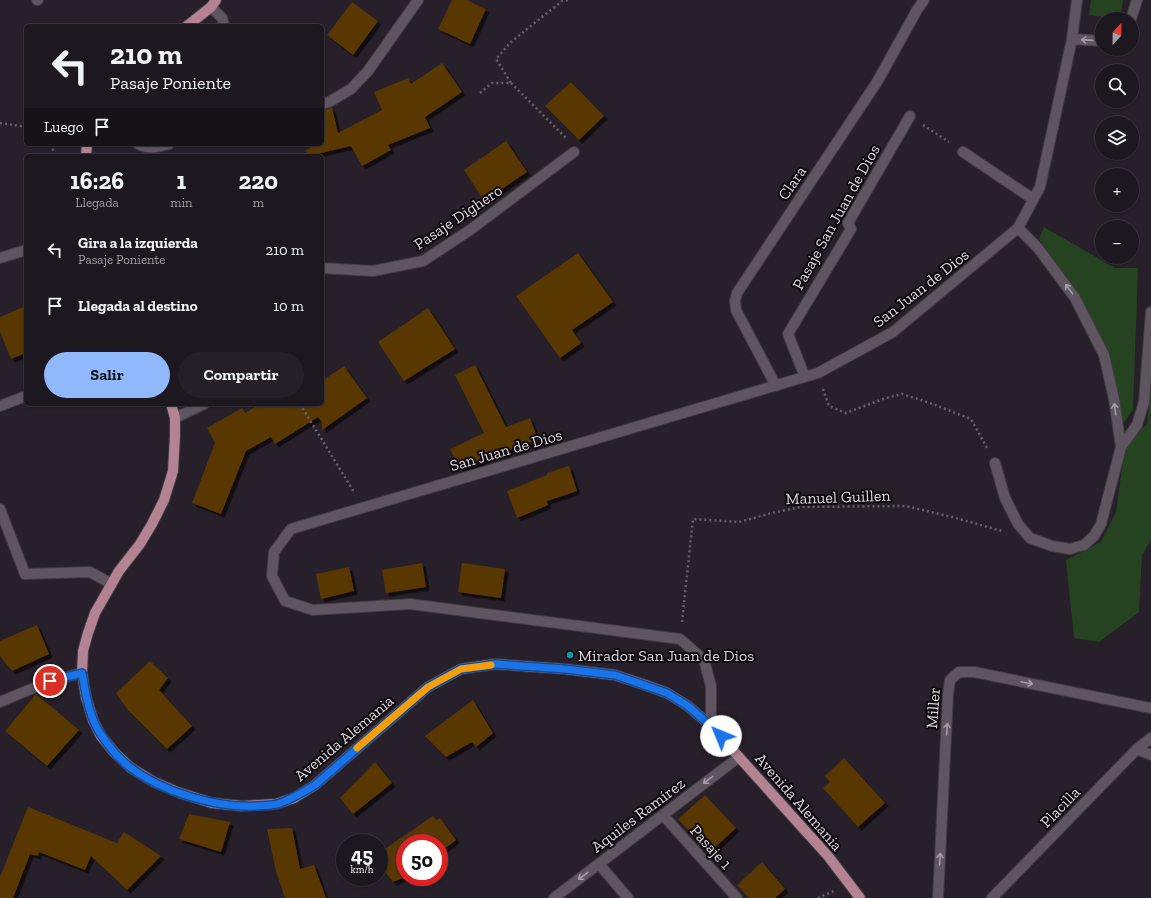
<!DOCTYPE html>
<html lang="es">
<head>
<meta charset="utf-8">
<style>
  :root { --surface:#1d171f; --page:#252028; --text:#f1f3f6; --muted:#a09fa4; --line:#3b363d; --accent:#8fb8fd }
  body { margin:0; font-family:"Zilla Slab",serif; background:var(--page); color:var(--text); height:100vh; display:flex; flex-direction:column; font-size:15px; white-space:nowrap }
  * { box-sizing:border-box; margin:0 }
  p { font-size:13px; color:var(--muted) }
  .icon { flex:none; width:22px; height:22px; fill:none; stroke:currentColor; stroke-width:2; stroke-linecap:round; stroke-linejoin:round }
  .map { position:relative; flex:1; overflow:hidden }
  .details { position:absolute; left:24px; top:154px; width:300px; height:252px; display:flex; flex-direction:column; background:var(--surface); border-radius:6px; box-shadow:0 1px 3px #0004,0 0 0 1px var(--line) }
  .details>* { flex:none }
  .banner { position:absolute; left:24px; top:24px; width:300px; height:122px; border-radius:6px; box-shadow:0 1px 3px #0004,0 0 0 1px var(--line); background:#1d171f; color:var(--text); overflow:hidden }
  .needle { width:26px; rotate:22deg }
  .controls { position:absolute; left:1095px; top:12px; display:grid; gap:8px }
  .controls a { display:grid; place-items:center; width:44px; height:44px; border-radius:50%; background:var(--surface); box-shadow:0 1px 3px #0004,0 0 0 1px var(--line); font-size:20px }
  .speed { position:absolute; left:336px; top:834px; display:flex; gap:8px; font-size:20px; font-weight:700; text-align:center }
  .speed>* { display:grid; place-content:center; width:52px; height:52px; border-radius:50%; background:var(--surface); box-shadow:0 1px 3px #0004,0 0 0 1px var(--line); line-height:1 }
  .speed small { font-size:10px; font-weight:400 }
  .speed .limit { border:6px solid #d22; background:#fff; color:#111 }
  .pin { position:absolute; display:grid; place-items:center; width:34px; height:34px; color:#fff; margin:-17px; border:2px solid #fff; border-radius:50%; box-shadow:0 1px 4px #0007 }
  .me { position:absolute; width:44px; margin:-22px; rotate:315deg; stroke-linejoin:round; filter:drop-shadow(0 0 3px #0008) }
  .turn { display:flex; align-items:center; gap:14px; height:84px; padding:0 20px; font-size:18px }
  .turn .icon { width:52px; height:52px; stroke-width:2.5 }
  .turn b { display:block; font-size:28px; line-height:34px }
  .then { display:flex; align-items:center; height:38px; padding:0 20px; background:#0003; gap:8px; font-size:15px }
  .eta { display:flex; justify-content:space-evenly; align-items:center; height:68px; text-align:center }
  .eta b { font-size:24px; font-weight:700; line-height:28px }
  .cta { display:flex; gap:8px; margin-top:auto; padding:8px 20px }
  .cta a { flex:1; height:46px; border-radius:24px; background:var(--accent); color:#111; font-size:16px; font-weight:700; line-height:46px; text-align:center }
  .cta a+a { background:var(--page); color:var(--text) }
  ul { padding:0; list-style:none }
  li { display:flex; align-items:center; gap:12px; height:56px; padding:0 20px }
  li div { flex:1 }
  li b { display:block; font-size:15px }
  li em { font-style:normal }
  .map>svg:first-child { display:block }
  .green { fill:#254321 }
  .building { fill:#593700; filter:url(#shadow) }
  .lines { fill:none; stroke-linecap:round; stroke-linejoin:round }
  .minor-casing { stroke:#413a43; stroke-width:12 }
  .major-casing { stroke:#413a43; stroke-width:12 }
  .path { stroke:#68616a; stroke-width:2.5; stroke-dasharray:2 3; stroke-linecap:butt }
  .minor { stroke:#5e5560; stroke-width:10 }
  .major { stroke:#b38393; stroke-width:10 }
  .oneway { stroke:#a39ca5 }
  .route-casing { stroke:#114b97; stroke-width:10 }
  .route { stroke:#1a73e8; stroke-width:7 }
  .slow { stroke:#f59e0b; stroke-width:7 }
  .culture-dot { fill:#0f9aa8; stroke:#0e0a0f; stroke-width:1.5 }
  .labels { text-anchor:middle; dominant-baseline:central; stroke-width:4; stroke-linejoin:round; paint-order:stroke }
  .street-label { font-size:16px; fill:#dcd7de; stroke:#0e0a0f }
  .poi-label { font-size:16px; fill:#dcd7de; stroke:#0e0a0f; text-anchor:start }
</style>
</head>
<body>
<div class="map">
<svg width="1151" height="898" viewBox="0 0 1151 898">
  <defs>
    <filter id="shadow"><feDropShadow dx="3.5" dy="3.5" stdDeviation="0" flood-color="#0009"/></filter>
  </defs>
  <rect width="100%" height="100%" fill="#271f29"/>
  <path class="green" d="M1091,0H1123L1120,19L1089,15Z
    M1044,227L1115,268H1138L1133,410L1121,426L1110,354L1079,295L1039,239Z
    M1151,390V540L1142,555L1139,612L1099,642L1074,638L1066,560L1101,542L1116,512L1125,446L1147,424Z"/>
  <path class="building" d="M452,0H467L486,9L470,44L438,29Z
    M352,2L378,21L353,55L327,35Z
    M442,63L462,92L425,117L430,128L388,145L391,150L362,166L351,146L308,156L306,150L318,144H322V110L332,108L338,133L382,110L374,92L408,78L411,84Z
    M571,82L604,116L579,140L545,106Z
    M506,141L527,172L484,201L464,170Z
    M578,253L613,302L572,330L581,343L560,358L516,296Z
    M26,306V353L11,359L0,332V317Z
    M428,308L455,349L404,381L378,342Z
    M475,365L506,427L530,418L538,440L493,456L461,471L450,449L484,433L455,375Z
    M344,366L367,398L322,430V422L318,417L275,444L271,437L246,451L221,514L192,503L215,443L207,428L242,408L245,413L260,404H322V381Z
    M569,466L577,491L547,501L548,505L517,518L507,491L547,475V473Z
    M422,563L426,587L386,593L382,570Z
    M462,563L505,569L501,598L458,592Z
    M349,567L354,591L321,599L316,574Z
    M37,625L49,654L12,671L0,656V641Z
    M150,661L168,678L159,690L192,726L167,749L128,710L116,693Z
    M36,694L79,730L47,766L5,731Z
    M473,700L493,733L476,747L472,742L446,757L425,736Z
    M844,758L885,803L858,827L823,788L830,782L825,776Z
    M375,762L392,783L353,814L340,798Z
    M705,795L736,828L709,853L678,819Z
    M28,807L117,843L124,832L161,856L127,890L91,856L85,870L39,852L38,856L30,854L13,898H0V877Z
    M189,814L230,822L221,852L179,839Z
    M433,816L436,820L440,818L456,840L439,853V843H405V877L393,882L379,864V853Z
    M292,828L300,869L314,865L326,898H285L276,871L267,829Z
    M762,862L785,889L775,898H749L737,885Z"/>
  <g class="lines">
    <g class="minor-casing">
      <path id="minor" d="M37,0H38
        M211,7L222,18L224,26
        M1131,19L1137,0
        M1072,39L1102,41
        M322,104L329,102L351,89L368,71L418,0
        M138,144C151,150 155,147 169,144
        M963,152L1033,199
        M1018,228L1038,248L1075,298L1104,355L1114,399L1121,447
        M0,258L26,250
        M322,268L373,271L423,261L470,230L574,152
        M805,377L788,334L851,229L848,223L910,116
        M776,386L736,310L735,301L737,293L877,82L917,10L924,0
        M0,406L26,396
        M175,418L204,404
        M995,463L1005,498L1018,524L1030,538L1052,546L1070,549L1084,545L1094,536L1101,524L1121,447L1137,425L1144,402L1151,312
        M0,509L25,574L90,572L112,584
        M0,702L50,681L82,673
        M711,726V686L704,660L680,639L410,604L313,610L285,601L272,576L274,552L291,529L818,373L893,332L1018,228L1040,187L1072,39L1077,0
        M1137,749L1151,755
        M663,815L737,898
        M599,864L628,898
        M554,898L739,757
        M938,898L948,695L950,680L959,672H974L1151,708
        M992,898L1137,749L1151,738"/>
    </g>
    <g class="major-casing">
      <path id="major" d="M187,26L211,7L216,0
        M86,156L87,144
        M171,404L175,418V436L173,471L164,500L152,524L140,544L119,571L95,613L88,633L83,651L82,673L86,697L93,720L101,736L114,752L131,768L154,782L180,793L212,803L242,806L276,804L294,798L315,785L428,687L461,669L495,664L565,669L615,675L645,685L667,693L688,706L711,726L828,856L860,898"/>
    </g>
    <path class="path" d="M511,83L566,138
      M480,93L492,83H511L496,59L511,42L562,1L570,0
      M0,123L26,127
      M923,125L949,142
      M51,144L55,156
      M823,389L829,406L846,413L886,398L902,394L930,403L971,419L987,448
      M300,404L354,492
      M682,622L693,519L739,522L772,513L801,507L906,506L952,517L1002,531
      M818,898L834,891"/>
    <use href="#minor" class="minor"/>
    <use href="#major" class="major"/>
  </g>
  <defs><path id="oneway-shaft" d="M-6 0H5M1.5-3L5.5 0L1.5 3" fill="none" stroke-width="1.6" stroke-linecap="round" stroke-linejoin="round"/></defs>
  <g class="oneway">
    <use href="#oneway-shaft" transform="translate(1087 40) rotate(-176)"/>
    <use href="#oneway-shaft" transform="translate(1069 289) rotate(-127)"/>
    <use href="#oneway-shaft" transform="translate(1115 409) rotate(-98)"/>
    <use href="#oneway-shaft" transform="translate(1027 683) rotate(12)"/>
    <use href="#oneway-shaft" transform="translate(947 729) rotate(-87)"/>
    <use href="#oneway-shaft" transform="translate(708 780) rotate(143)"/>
    <use href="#oneway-shaft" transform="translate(940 859) rotate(-87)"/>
    <use href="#oneway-shaft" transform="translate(583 876) rotate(143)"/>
  </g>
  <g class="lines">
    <g class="route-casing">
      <path id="route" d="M50,681L82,673C86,695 89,718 102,736C110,748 119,759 131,768C163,792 216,808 256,806C263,805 271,806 277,804C291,800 303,792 315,785L428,687L461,669L484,666L495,664L565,669L615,675L667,693L688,706L711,726L721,736"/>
    </g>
    <use href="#route" class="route"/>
    <path class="slow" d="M357,748L428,687L461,669L491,665"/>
  </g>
  <circle class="culture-dot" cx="570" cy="655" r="4"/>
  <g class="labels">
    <g class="street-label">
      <text transform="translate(792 183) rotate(-56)">Clara</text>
      <text transform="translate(458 217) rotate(-34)">Pasaje Dighero</text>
      <text transform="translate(836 217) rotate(-61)">Pasaje San Juan de Dios</text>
      <text transform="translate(921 288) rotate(-38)">San Juan de Dios</text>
      <text transform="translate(506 450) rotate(-16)">San Juan de Dios</text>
      <text transform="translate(838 497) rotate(-2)">Manuel Guillen</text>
      <text transform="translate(933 708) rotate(-86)">Miller</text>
      <text transform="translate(344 738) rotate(-40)">Avenida Alemania</text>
      <text transform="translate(799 802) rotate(49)">Avenida Alemania</text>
      <text transform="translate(1060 807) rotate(-46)">Placilla</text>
      <text transform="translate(638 815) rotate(-37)">Aquiles Ramírez</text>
      <text transform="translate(711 847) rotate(48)">Pasaje 1</text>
    </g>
    <g class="poi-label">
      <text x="578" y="655">Mirador San Juan de Dios</text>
    </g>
  </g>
</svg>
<div class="controls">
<a><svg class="needle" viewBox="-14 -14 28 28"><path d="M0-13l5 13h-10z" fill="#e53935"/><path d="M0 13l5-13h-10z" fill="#a09fa4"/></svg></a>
<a><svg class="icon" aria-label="search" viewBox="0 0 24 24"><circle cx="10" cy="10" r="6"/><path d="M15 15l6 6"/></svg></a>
<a><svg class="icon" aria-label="layers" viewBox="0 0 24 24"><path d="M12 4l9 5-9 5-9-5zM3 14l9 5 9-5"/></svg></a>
<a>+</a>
<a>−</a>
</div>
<div class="speed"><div>45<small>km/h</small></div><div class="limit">50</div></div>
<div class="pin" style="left:50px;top:681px;background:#d93025"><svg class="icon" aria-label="arrive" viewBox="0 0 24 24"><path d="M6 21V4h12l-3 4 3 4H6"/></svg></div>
<svg class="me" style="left:721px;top:736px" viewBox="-20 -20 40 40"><circle r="19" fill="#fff"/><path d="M0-13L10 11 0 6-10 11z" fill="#1a73e8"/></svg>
<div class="banner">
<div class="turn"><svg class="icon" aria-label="left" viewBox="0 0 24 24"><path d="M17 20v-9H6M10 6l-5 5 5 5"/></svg><div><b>210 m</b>Pasaje Poniente</div></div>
<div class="then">Luego<svg class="icon" aria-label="arrive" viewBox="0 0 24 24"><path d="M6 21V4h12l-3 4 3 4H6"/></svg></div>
</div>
<section class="details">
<div class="eta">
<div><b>16:26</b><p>Llegada</p></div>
<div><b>1</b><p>min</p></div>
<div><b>220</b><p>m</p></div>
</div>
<ul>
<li><svg class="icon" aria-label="left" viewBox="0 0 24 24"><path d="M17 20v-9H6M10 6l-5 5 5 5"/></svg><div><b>Gira a la izquierda</b><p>Pasaje Poniente</p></div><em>210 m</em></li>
<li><svg class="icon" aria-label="arrive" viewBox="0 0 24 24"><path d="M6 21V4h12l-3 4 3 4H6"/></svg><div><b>Llegada al destino</b></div><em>10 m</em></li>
</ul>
<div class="cta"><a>Salir</a><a>Compartir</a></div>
</section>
</div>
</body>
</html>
